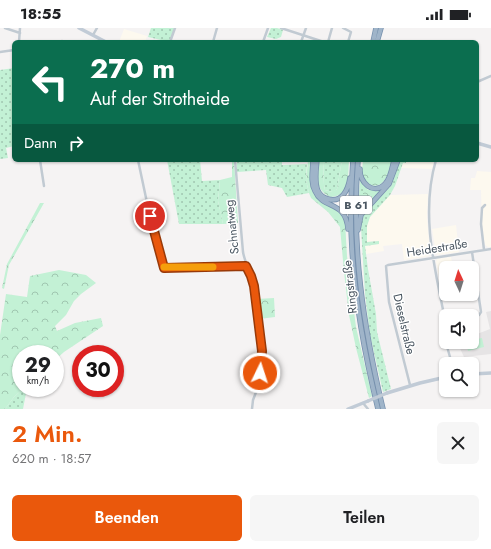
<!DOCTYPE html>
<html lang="de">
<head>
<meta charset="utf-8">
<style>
  :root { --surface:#fff; --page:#f6f6f6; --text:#202124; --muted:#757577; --accent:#ea580c }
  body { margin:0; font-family:Jost,sans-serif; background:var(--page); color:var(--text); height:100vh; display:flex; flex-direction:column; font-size:15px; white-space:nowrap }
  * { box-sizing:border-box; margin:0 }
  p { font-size:13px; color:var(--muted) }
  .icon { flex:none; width:22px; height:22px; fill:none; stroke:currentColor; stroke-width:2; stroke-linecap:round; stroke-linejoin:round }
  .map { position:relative; height:381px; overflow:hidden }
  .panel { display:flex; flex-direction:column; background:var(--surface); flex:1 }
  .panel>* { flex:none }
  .guide { position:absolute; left:12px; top:12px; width:467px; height:122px; border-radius:6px; box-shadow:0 1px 3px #0004; background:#0b6e4f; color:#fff; overflow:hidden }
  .needle { width:26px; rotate:356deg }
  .buttons { position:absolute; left:439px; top:233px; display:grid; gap:8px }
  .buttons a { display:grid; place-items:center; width:40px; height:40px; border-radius:6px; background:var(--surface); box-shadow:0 1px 3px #0004; font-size:20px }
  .speed { position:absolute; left:12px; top:317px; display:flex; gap:8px; font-size:20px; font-weight:700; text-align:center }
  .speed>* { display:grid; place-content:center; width:52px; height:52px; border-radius:50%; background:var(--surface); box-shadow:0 1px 3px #0004; line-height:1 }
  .speed small { font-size:10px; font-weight:400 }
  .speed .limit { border:6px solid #d22; background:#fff; color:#111 }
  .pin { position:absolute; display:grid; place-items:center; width:34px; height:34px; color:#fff; margin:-17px; border:2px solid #fff; border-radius:50%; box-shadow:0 1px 4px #0007 }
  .me { position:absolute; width:44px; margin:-22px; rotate:4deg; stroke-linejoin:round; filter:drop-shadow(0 0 3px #0008) }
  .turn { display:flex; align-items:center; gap:14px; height:84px; padding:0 12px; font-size:18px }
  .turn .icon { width:52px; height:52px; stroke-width:2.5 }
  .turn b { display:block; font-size:28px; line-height:34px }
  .then { display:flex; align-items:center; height:38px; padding:0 12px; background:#0003; gap:8px; font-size:15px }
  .round { display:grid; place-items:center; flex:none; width:42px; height:42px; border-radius:6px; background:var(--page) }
  .headline { display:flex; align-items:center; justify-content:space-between; height:68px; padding:0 12px }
  h1 { font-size:24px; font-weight:600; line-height:30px; color:var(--accent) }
  .action { display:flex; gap:8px; margin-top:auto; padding:8px 12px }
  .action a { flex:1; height:46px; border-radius:6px; background:var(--accent); color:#fff; font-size:16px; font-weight:600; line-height:46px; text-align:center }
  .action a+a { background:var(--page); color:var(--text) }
  .status { display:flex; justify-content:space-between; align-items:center; height:28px; padding:0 20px; background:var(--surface); direction:ltr }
  .status svg { height:11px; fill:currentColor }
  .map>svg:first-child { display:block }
  .commercial { fill:#fdf9ef }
  .education { fill:#e6e4e5 }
  .grass { fill:url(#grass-dots) }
  .forest { fill:url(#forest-crowns) }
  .pitch { fill:#c3f1d5 }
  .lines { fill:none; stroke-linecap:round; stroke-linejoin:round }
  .trunk-casing { stroke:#7690ad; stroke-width:5.5 }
  .minor { stroke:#c1cad2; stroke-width:2.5 }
  .secondary { stroke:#c1cbd6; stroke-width:3.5 }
  .trunk { stroke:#9fb4c9; stroke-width:4 }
  .secondary-bridge { stroke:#c1cbd6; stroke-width:3.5 }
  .route-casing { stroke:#983908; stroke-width:10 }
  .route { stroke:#ea580c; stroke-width:7 }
  .slow { stroke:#f59e0b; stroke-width:7 }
  .labels { text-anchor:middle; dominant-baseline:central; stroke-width:3; stroke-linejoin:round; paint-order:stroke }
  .shield { fill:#fff; stroke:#808990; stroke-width:1 }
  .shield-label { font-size:11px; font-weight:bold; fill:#4a5661 }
  .street-label { font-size:12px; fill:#4a5661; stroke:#fff }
</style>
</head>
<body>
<div class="status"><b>18:55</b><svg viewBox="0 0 49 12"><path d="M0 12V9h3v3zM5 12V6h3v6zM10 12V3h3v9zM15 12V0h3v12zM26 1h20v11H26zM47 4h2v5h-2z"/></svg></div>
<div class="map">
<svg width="491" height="381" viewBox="0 0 491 381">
  <defs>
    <pattern id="grass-dots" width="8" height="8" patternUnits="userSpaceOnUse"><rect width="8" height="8" fill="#c3f1d5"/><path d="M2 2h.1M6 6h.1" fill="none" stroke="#a0c6b0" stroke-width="1.8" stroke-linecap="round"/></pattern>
    <pattern id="forest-crowns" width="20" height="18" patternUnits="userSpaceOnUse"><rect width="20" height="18" fill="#c3f1d5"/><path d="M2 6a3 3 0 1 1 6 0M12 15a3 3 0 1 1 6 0" fill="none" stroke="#a0c6b0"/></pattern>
  </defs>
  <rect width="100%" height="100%" fill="#f5f3f3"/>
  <path class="commercial" d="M124,1L147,8L145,14H119Z
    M406,132H434L432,141L400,140L403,134L406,135Z
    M477,143L491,144V219H488L485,217L482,200L481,162H470L471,150H475Z
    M428,166L427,189L430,224L429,228L404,232L402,216L383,218L384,223L366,226L365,218L379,216V213L367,214V198L370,189L390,167Z
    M456,197L459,224L438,227L436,226L432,201Z
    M451,229L453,240H446V252L440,253L436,234L437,231Z"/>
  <path class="education" d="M491,283V326L464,329L457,314H472V308L490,301L486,284Z"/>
  <path class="grass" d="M151,0H174L170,14L148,9Z
    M271,0H277L283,2L281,9L276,11L267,9Z
    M14,40V118L6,120L8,130L0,131V42Z
    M167,132H200L202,153L220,152L218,173L223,196H179Z
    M237,132H282V137L307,136L306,152L309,165L287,169L282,160L268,157L266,142L237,144Z
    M323,132H342L337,161L333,164L325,162L324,157Z
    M400,132H406V135H403L395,158L390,167L370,189L367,198V214L379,213V216L365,218L368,241L376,286L377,304L391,361L383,364L370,307L365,266L361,199L363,188L366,184L391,158Z
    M360,150L366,160L373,162L367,161L376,169L362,184L358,190Z
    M24,360H27L23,381H5L14,369Z"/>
  <path class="forest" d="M232,132H234L238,195L223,196L218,173L220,152L232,149Z
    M308,132H311C311,140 309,150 311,158C314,177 338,176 345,193L347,228L356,299L372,368L369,370L356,320L349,287L344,244L340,199L328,184L311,170L309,165L306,152Z
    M319,132H323L324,157L325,162C330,164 333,164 337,161L342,132H349C348,147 350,168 331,169C313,162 319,148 319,132Z
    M363,132H392C390,139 388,150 382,155C375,161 364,156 362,148C361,143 363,137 363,132Z
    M384,159L376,169L363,180V164C370,159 374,165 384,159Z
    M40,175H44L9,237L4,261L2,260L7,236Z
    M59,242L86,247L96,255L81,266L74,273L66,287L55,298L57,303L75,295L101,290L103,298L64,324L55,332V326H21V360H24L14,369L5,381H0V307L6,266L27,269L30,248Z
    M274,270L275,289L259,291L257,271Z"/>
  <path class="pitch" d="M482,310L484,319L468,323L466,314H472V312Z"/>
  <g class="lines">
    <g class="trunk-casing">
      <path id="trunk" d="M373,14L376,0
        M377,14L381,0
        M313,132C313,142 310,154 315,163C323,182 346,172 348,201
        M317,132C316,142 314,154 318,163C320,167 324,170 328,171C342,175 348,162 350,150
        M353,132C351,162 350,191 352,221C355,275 365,328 378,381
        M358,132C351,218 363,297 383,381
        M360,141C359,154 373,168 385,156C391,150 392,140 394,132
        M358,202L361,187L389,156L398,132"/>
    </g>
    <path class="minor" d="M5,0L20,5
      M281,0L324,14
      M343,0L351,4L348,14
      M93,7L97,0
      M19,14L20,0
      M61,14L62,13
      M170,14L175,0
      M213,14L217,0
      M263,14L268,0
      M301,14L306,0
      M328,14L332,0
      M0,24L14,22
      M477,54L491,48
      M40,132L44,158
      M138,132L153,203L164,240L246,238
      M235,132L243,224C245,236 252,246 254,258L262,328L260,354L253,372L252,381
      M436,132C420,186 435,242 446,296
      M484,222L481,196L482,180L485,177
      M472,224L481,284L479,287L472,289
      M446,297H443L442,301L452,336
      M410,357L389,274L386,238L388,237L491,221
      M363,375L368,381"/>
    <path class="secondary" d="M79,0L106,14
      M477,115L491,119
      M472,346L491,345
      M387,365L420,355L446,349
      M348,381L368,373"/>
    <use href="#trunk" class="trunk"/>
    <path class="secondary-bridge" d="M368,373L387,365"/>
  </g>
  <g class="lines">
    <g class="route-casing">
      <path id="route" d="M150,188L164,240L246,238L251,248L254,258L262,323L260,345"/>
    </g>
    <use href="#route" class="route"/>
    <path class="slow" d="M164,239H213"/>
  </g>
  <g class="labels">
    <rect class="shield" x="340" y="168" width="32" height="18" rx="3"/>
    <g class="shield-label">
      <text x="356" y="177">B 61</text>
    </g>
    <g class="street-label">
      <text transform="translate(232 199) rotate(-96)">Schnatweg</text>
      <text transform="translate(437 220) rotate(-9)">Heidestraße</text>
      <text transform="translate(350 259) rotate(-96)">Ringstraße</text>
      <text transform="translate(404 296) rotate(77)">Dieselstraße</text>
    </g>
  </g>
</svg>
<div class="buttons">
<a><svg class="needle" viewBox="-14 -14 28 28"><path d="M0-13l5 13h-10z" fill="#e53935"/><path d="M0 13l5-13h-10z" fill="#757577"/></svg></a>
<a><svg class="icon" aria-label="sound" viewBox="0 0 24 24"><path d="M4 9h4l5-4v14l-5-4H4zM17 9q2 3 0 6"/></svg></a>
<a><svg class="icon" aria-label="search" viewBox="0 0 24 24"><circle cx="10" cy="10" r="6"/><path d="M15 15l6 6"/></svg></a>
</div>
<div class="speed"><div>29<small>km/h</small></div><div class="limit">30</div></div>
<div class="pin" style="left:150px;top:188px;background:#d93025"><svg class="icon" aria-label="arrive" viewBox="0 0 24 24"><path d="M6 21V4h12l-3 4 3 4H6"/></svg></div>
<svg class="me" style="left:260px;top:345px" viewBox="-20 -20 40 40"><circle r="17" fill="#ea580c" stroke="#fff" stroke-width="3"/><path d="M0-11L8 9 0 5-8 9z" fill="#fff"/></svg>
<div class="guide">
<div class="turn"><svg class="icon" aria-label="left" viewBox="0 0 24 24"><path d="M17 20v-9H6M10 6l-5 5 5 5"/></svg><div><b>270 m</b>Auf der Strotheide</div></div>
<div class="then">Dann<svg class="icon" aria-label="right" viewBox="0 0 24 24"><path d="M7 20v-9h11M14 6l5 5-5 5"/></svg></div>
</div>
</div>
<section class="panel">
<div class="headline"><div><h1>2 Min.</h1><p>620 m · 18:57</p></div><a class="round"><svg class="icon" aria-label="close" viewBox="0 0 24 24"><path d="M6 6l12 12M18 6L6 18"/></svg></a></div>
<div class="action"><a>Beenden</a><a>Teilen</a></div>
</section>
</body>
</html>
